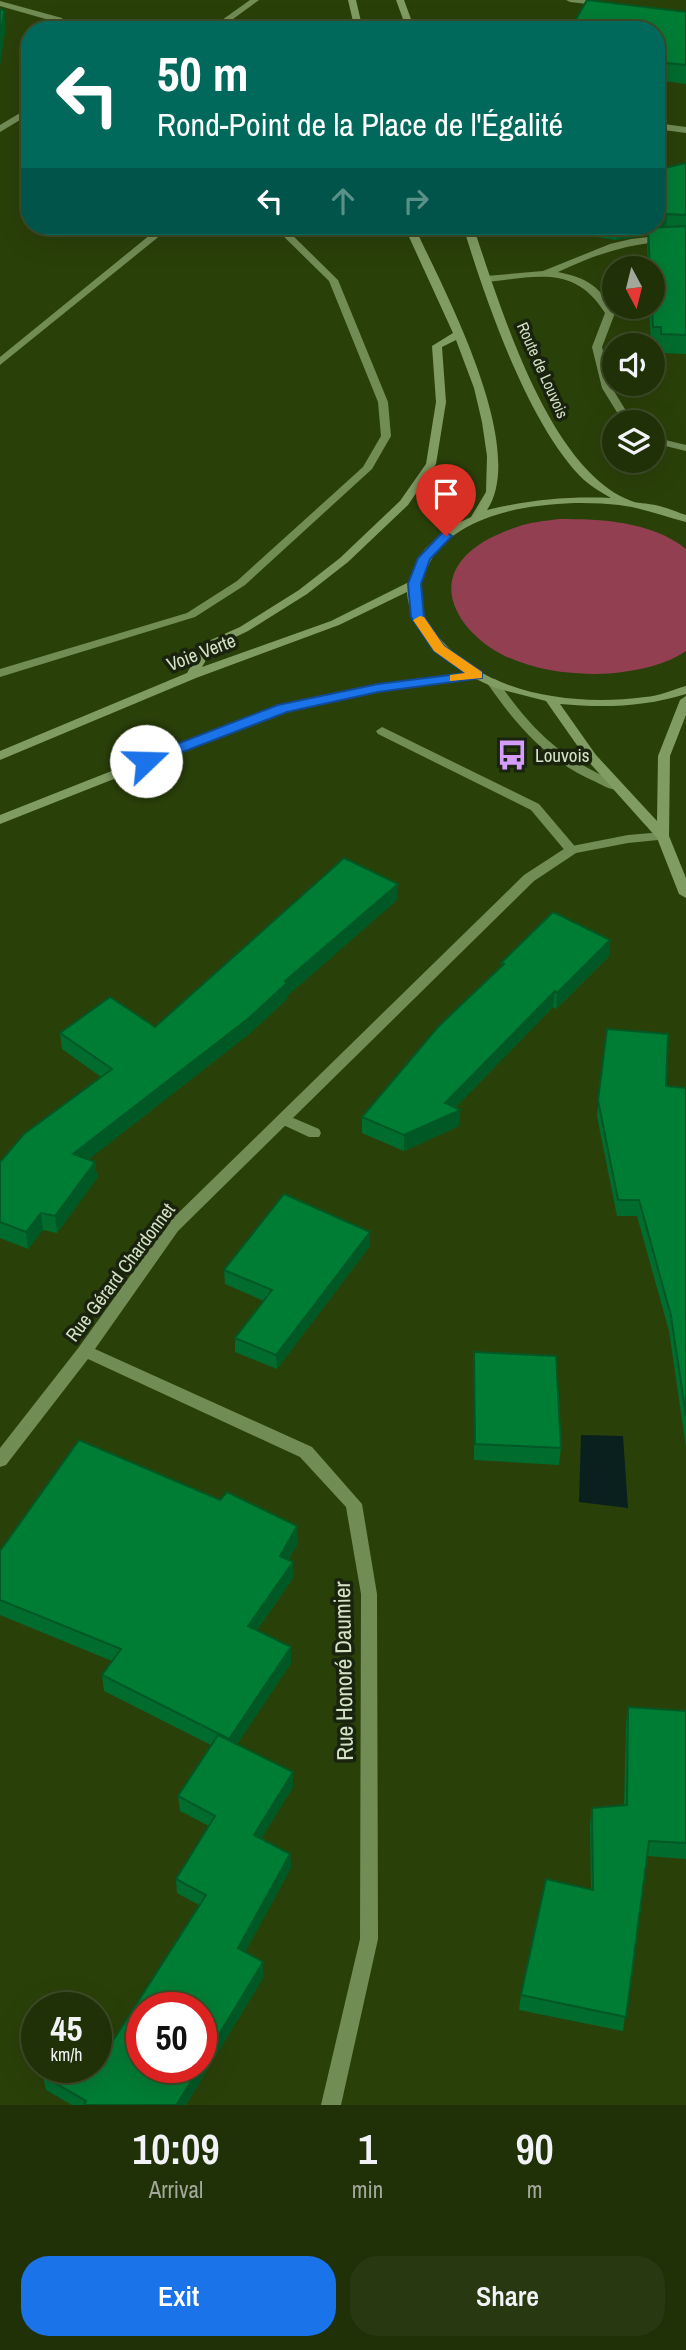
<!DOCTYPE html>
<html lang="en">
<head>
<meta charset="utf-8">
<style>
  :root { --surface:#203007; --page:#283811; --text:#f1f3f6; --muted:#a2a99b; --line:#3d4b28; --accent:#1a73e8 }
  body { margin:0; font-family:"Archivo Narrow",sans-serif; background:var(--page); color:var(--text); height:100vh; display:flex; flex-direction:column; font-size:26px; white-space:nowrap }
  * { box-sizing:border-box; margin:0 }
  p { font-size:23px; color:var(--muted) }
  .icon { flex:none; width:38px; height:38px; fill:none; stroke:currentColor; stroke-width:2; stroke-linecap:round; stroke-linejoin:round }
  .map { position:relative; height:2105px; overflow:hidden }
  .details { display:flex; flex-direction:column; background:var(--surface); flex:1 }
  .details>* { flex:none }
  .top-card { position:absolute; left:21px; top:21px; width:644px; height:214px; border-radius:28px; box-shadow:0 7px 28px #0002,0 0 0 2px var(--line); background:#00695c; color:#fff; overflow:hidden }
  .needle { width:46px; rotate:173deg }
  .buttons { position:absolute; left:602px; top:256px; display:grid; gap:14px }
  .buttons a { display:grid; place-items:center; width:63px; height:63px; border-radius:50%; background:var(--surface); box-shadow:0 7px 28px #0002,0 0 0 2px var(--line); font-size:35px }
  .speed { position:absolute; left:21px; top:1992px; display:flex; gap:14px; font-size:35px; font-weight:700; text-align:center }
  .speed>* { display:grid; place-content:center; width:91px; height:91px; border-radius:50%; background:var(--surface); box-shadow:0 7px 28px #0002,0 0 0 2px var(--line); line-height:1 }
  .speed small { font-size:18px; font-weight:400 }
  .speed .limit { border:10px solid #d22; background:#fff; color:#111 }
  .pin { position:absolute; display:grid; place-items:center; width:60px; height:60px; color:#fff; margin:-72px -30px; border-radius:50% 50% 50% 0; rotate:-45deg; box-shadow:0 0 7px #0007 }
  .pin .icon { rotate:45deg }
  .me { position:absolute; width:77px; margin:-38px; rotate:69deg; stroke-linejoin:round; filter:drop-shadow(0 0 5px #0008) }
  .turn { display:flex; align-items:center; gap:24px; height:147px; padding:0 21px; font-size:32px }
  .turn .icon { width:91px; height:91px; stroke-width:2.5 }
  .turn b { display:block; font-size:49px; line-height:60px }
  .lanes { display:flex; align-items:center; height:66px; padding:0 21px; background:#0003; justify-content:center; gap:35px; direction:ltr }
  .lanes .off { opacity:.35 }
  .eta { display:flex; justify-content:space-evenly; align-items:center; height:119px; text-align:center }
  .eta b { font-size:42px; font-weight:600; line-height:49px }
  .primary-button { display:flex; gap:14px; margin-top:auto; padding:14px 21px }
  .primary-button a { flex:1; height:80px; border-radius:28px; background:var(--accent); color:#fff; font-size:28px; font-weight:600; line-height:80px; text-align:center }
  .primary-button a+a { background:var(--page); color:var(--text) }
  .map>svg:first-child { display:block }
  .green { fill:#924051 }
  .water { fill:#09201e }
  .lines { fill:none; stroke-linecap:round; stroke-linejoin:round }
  .lane { fill:#728c56; fill-rule:evenodd }
  .street { fill:#728c56; fill-rule:evenodd }
  .secondary { fill:#809c63; fill-rule:evenodd }
  .wall { fill:#006c2e }
  .shaded-wall { fill:#005825 }
  .building { fill:#007d35; stroke:#005825; stroke-width:2 }
  .route { fill:#1a73e8; stroke:#114b97; stroke-width:2 }
  .slow { fill:#f59e0b }
  .labels { text-anchor:middle; dominant-baseline:central; stroke-width:7; stroke-linejoin:round; paint-order:stroke }
  .far-street-label { font-size:16px; fill:#d4e3c6; stroke:#19230d }
  .street-label { font-size:19px; fill:#d4e3c6; stroke:#19230d }
  .poi-label { font-size:19px; fill:#d4e3c6; stroke:#19230d; text-anchor:start }
  .near-street-label { font-size:23px; fill:#d4e3c6; stroke:#19230d }
</style>
</head>
<body>
<div class="map">
<svg width="686" height="2105" viewBox="0 0 686 2105">
  <rect width="100%" height="100%" fill="#2a4009"/>
  <path class="green" d="M559,519C601,519 651,521 686,549V651C666,665 639,670 615,673C579,676 539,672 505,656C471,640 432,597 462,560C476,543 497,534 517,527C530,522 545,521 559,519Z"/>
  <path class="water" d="M581,1435L623,1436L628,1508L579,1502Z"/>
  <g class="lines">
    <path class="lane" d="M0,1L62,18L71,30H62L56,22L0,6Z
      M30,107V114L0,132V125Z
      M161,226H172L0,365V357Z
      M273,226H283L338,280L388,402L391,436L372,469L245,585L195,617L0,677V669L187,613L237,581L363,467L381,436L378,402L329,281Z
      M666,235H686V241C639,240 600,252 558,272C588,278 599,286 615,313L602,347L612,388L633,422H623L602,388L592,347L605,313C575,264 535,277 486,282L481,279L486,276L543,271L610,244L631,239Z
      M653,437L686,445V451L653,443Z
      M382,727L539,804L578,850L572,854L567,853L531,810L378,734L376,731Z
      M284,1114L319,1129L321,1133L319,1137H309L279,1123L277,1119Z"/>
    <path class="street" d="M250,0H259L218,30H208Z
      M566,0H592L609,4L605,6L570,2Z
      M656,123L686,127V133L656,129Z
      M493,679L497,680C535,734 561,758 621,784L623,787L621,790C612,791 604,786 596,782C547,761 517,726 487,683Z
      M663,832L668,833L669,836L668,839L628,843L576,853L534,881L178,1231L95,1349L312,1447L362,1504L377,1594L378,1939L341,2105H321L360,1939L361,1594L346,1507L300,1457L88,1359L6,1465L0,1467V1448L79,1347L168,1223L524,875L567,847L628,835Z"/>
    <path class="secondary" d="M348,0H356L363,30H355Z
      M396,0H404L415,30H407Z
      M404,226H414C443,288 529,447 487,510C529,500 568,496 611,498C602,493 592,487 584,480C529,427 485,299 463,226H473C500,305 547,466 629,500C637,504 647,503 655,505C666,507 676,512 686,515V522C663,516 643,508 619,505C562,498 456,506 428,566C424,573 419,581 419,590C418,610 430,628 443,642C491,696 577,706 645,697C659,696 672,690 686,686V694C644,707 604,708 560,704L596,755L657,821L658,756L680,700L686,696V715L670,756L669,836L686,878V898L679,894L657,838L588,761L546,701L495,688L476,679L378,692L286,711L0,824V815L279,705L378,684L465,673C438,654 409,627 407,592L339,625L196,678L0,760V751L187,673L204,643L240,627L299,590L340,558L400,501L426,464L436,402L432,346L453,333ZM456,340L474,388L482,422L487,456L486,492L471,517L452,526L425,549L409,582L331,621L202,667L213,648L248,631L307,594L348,562L408,505L436,464L446,402L442,347Z"/>
  </g>
  <path class="wall" d="M686,12V84L656,80V30Z
    M686,163V354L659,353V346L651,345L649,306H653V268H648L647,246L648,235L616,240L539,228V226H656L661,169Z
    M397,900L287,996V999L249,1034L89,1159L95,1162L97,1178L57,1233L43,1230L28,1249L0,1238V1162L101,1077L62,1049L60,1033L155,1027Z
    M610,940L609,956L556,1009L553,1007L455,1108L460,1110L459,1126L404,1151L362,1133V1117L501,967V963Z
    M607,1029L666,1086L686,1088V1447L669,1331L637,1216H617L597,1116Z
    M370,1232L369,1247L277,1369L235,1352V1338L264,1301L225,1284L224,1270Z
    M474,1352L561,1448L559,1465L474,1460Z
    M298,1543L288,1560L293,1562V1578L257,1630L291,1663L237,1744L293,1787L261,1839L290,1854L291,1868L245,1952L264,1976L186,2105H72L46,2090L43,2076L100,2061L199,1905L177,1893L176,1879L209,1826L180,1811L178,1796L211,1745L104,1691L102,1675L112,1661L0,1615V1551Z
    M628,1707L686,1711V1859L647,1856L623,2031L519,2010L521,1995L591,1889L590,1823L592,1808L624,1805L626,1723Z"/>
  <path class="shaded-wall" d="M4,11L6,27L0,66V39Z
    M667,214L666,232L648,228V235L616,240L618,226H656V216Z
    M398,884L397,900L287,996V999L249,1034L75,1170L73,1154L285,981Z
    M610,940L609,956L556,1009L557,993Z
    M555,991L553,1007L447,1116L460,1110L459,1126L404,1151V1135L445,1103Z
    M95,1162L97,1178L57,1233L55,1216Z
    M41,1213L43,1230L28,1249L26,1232Z
    M370,1232L369,1247L277,1369L276,1355Z
    M297,1526L298,1543L280,1572V1556Z
    M293,1562V1578L248,1642V1626Z
    M291,1647V1663L230,1755L229,1739Z
    M293,1772V1787L254,1850V1835Z
    M290,1854L291,1868L239,1963L238,1948Z
    M263,1962L264,1976L186,2105H177L200,2067H201V2064Z"/>
  <path class="building" d="M587,0L686,12V65L656,62V30H570Z
    M0,9L4,11L0,39Z
    M686,163V215L667,214L656,216V165L661,169Z
    M686,226V335L661,334V327H653L652,306L653,268H650L648,228Z
    M344,858L398,884L285,981L287,983L249,1018L73,1154L95,1162L55,1216L41,1213L26,1232L0,1222V1162L24,1134L112,1069L60,1033L110,997L155,1027Z
    M553,912L610,940L557,993L555,991L445,1103L460,1110L404,1135L362,1117L438,1027L504,964L501,963Z
    M607,1029L668,1034L666,1086L686,1088V1416L671,1316L639,1200H618L598,1100Z
    M284,1194L370,1232L276,1355L235,1338L272,1290L224,1270Z
    M474,1352L556,1356L561,1448L475,1444Z
    M79,1440L220,1500L227,1492L297,1526L280,1556L293,1562L248,1626L291,1647L229,1739L102,1675L121,1649L0,1600V1551Z
    M628,1707L686,1711V1843L649,1841L626,2017L521,1995L546,1879L593,1890L592,1808L627,1805Z
    M218,1735L293,1772L254,1835L290,1854L238,1948L263,1962L201,2064V2007H142V2067H200L177,2104L178,2105H84L86,2101L43,2076L49,2067H96V2058L100,2061L206,1895L176,1879L215,1816L178,1796Z"/>
  <path class="route" d="M446,532L452,536L430,559L421,584L424,617L444,646L482,672V678L378,692L287,712L151,764H141V758L278,705L378,684L465,673L434,651L411,617L408,584L418,558L442,533Z"/>
  <path class="slow" d="M420,616L424,617L444,646L482,672V678L450,681V675L465,673L434,651L413,620Z"/>
  <defs>
    <g id="bus-bare" transform="scale(2.415)"><path d="M-5-6H5V4H4V6H2V4H-2V6H-4V4H-5ZM-3.5-4V0h7V-4ZM-3.5 1.2v1.5H-2V1.2ZM2 1.2v1.5H3.5V1.2Z" fill="#d39cfd" stroke="#19230d" stroke-width="2.5" paint-order="stroke"/></g>
  </defs>
  <g fill-rule="evenodd">
    <use href="#bus-bare" x="512" y="755"/>
  </g>
  <g class="labels">
    <g class="far-street-label">
      <text transform="translate(543 370) rotate(66)">Route de Louvois</text>
    </g>
    <g class="street-label">
      <text transform="translate(201 652) rotate(-21)">Voie Verte</text>
      <text transform="translate(120 1272) rotate(-53)">Rue Gérard Chardonnet</text>
    </g>
    <g class="poi-label">
      <text x="535" y="755">Louvois</text>
    </g>
    <g class="near-street-label">
      <text transform="translate(343 1671) rotate(-91)">Rue Honoré Daumier</text>
    </g>
  </g>
</svg>
<div class="buttons">
<a><svg class="needle" viewBox="-14 -14 28 28"><path d="M0-13l5 13h-10z" fill="#e53935"/><path d="M0 13l5-13h-10z" fill="#a2a99b"/></svg></a>
<a><svg class="icon" aria-label="sound" viewBox="0 0 24 24"><path d="M4 9h4l5-4v14l-5-4H4zM17 9q2 3 0 6"/></svg></a>
<a><svg class="icon" aria-label="layers" viewBox="0 0 24 24"><path d="M12 4l9 5-9 5-9-5zM3 14l9 5 9-5"/></svg></a>
</div>
<div class="speed"><div>45<small>km/h</small></div><div class="limit">50</div></div>
<div class="pin" style="left:446px;top:536px;background:#d93025"><svg class="icon" aria-label="arrive" viewBox="0 0 24 24"><path d="M6 21V4h12l-3 4 3 4H6"/></svg></div>
<svg class="me" style="left:146px;top:761px" viewBox="-20 -20 40 40"><circle r="19" fill="#fff"/><path d="M0-13L10 11 0 6-10 11z" fill="#1a73e8"/></svg>
<div class="top-card">
<div class="turn"><svg class="icon" aria-label="left" viewBox="0 0 24 24"><path d="M17 20v-9H6M10 6l-5 5 5 5"/></svg><div><b>50 m</b>Rond-Point de la Place de l'Égalité</div></div>
<div class="lanes"><svg class="icon" aria-label="left" viewBox="0 0 24 24"><path d="M17 20v-9H6M10 6l-5 5 5 5"/></svg><svg class="icon off" aria-label="ahead" viewBox="0 0 24 24"><path d="M12 20V5M6 11l6-6 6 6"/></svg><svg class="icon off" aria-label="right" viewBox="0 0 24 24"><path d="M7 20v-9h11M14 6l5 5-5 5"/></svg></div>
</div>
</div>
<section class="details">
<div class="eta">
<div><b>10:09</b><p>Arrival</p></div>
<div><b>1</b><p>min</p></div>
<div><b>90</b><p>m</p></div>
</div>
<div class="primary-button"><a>Exit</a><a>Share</a></div>
</section>
</body>
</html>
